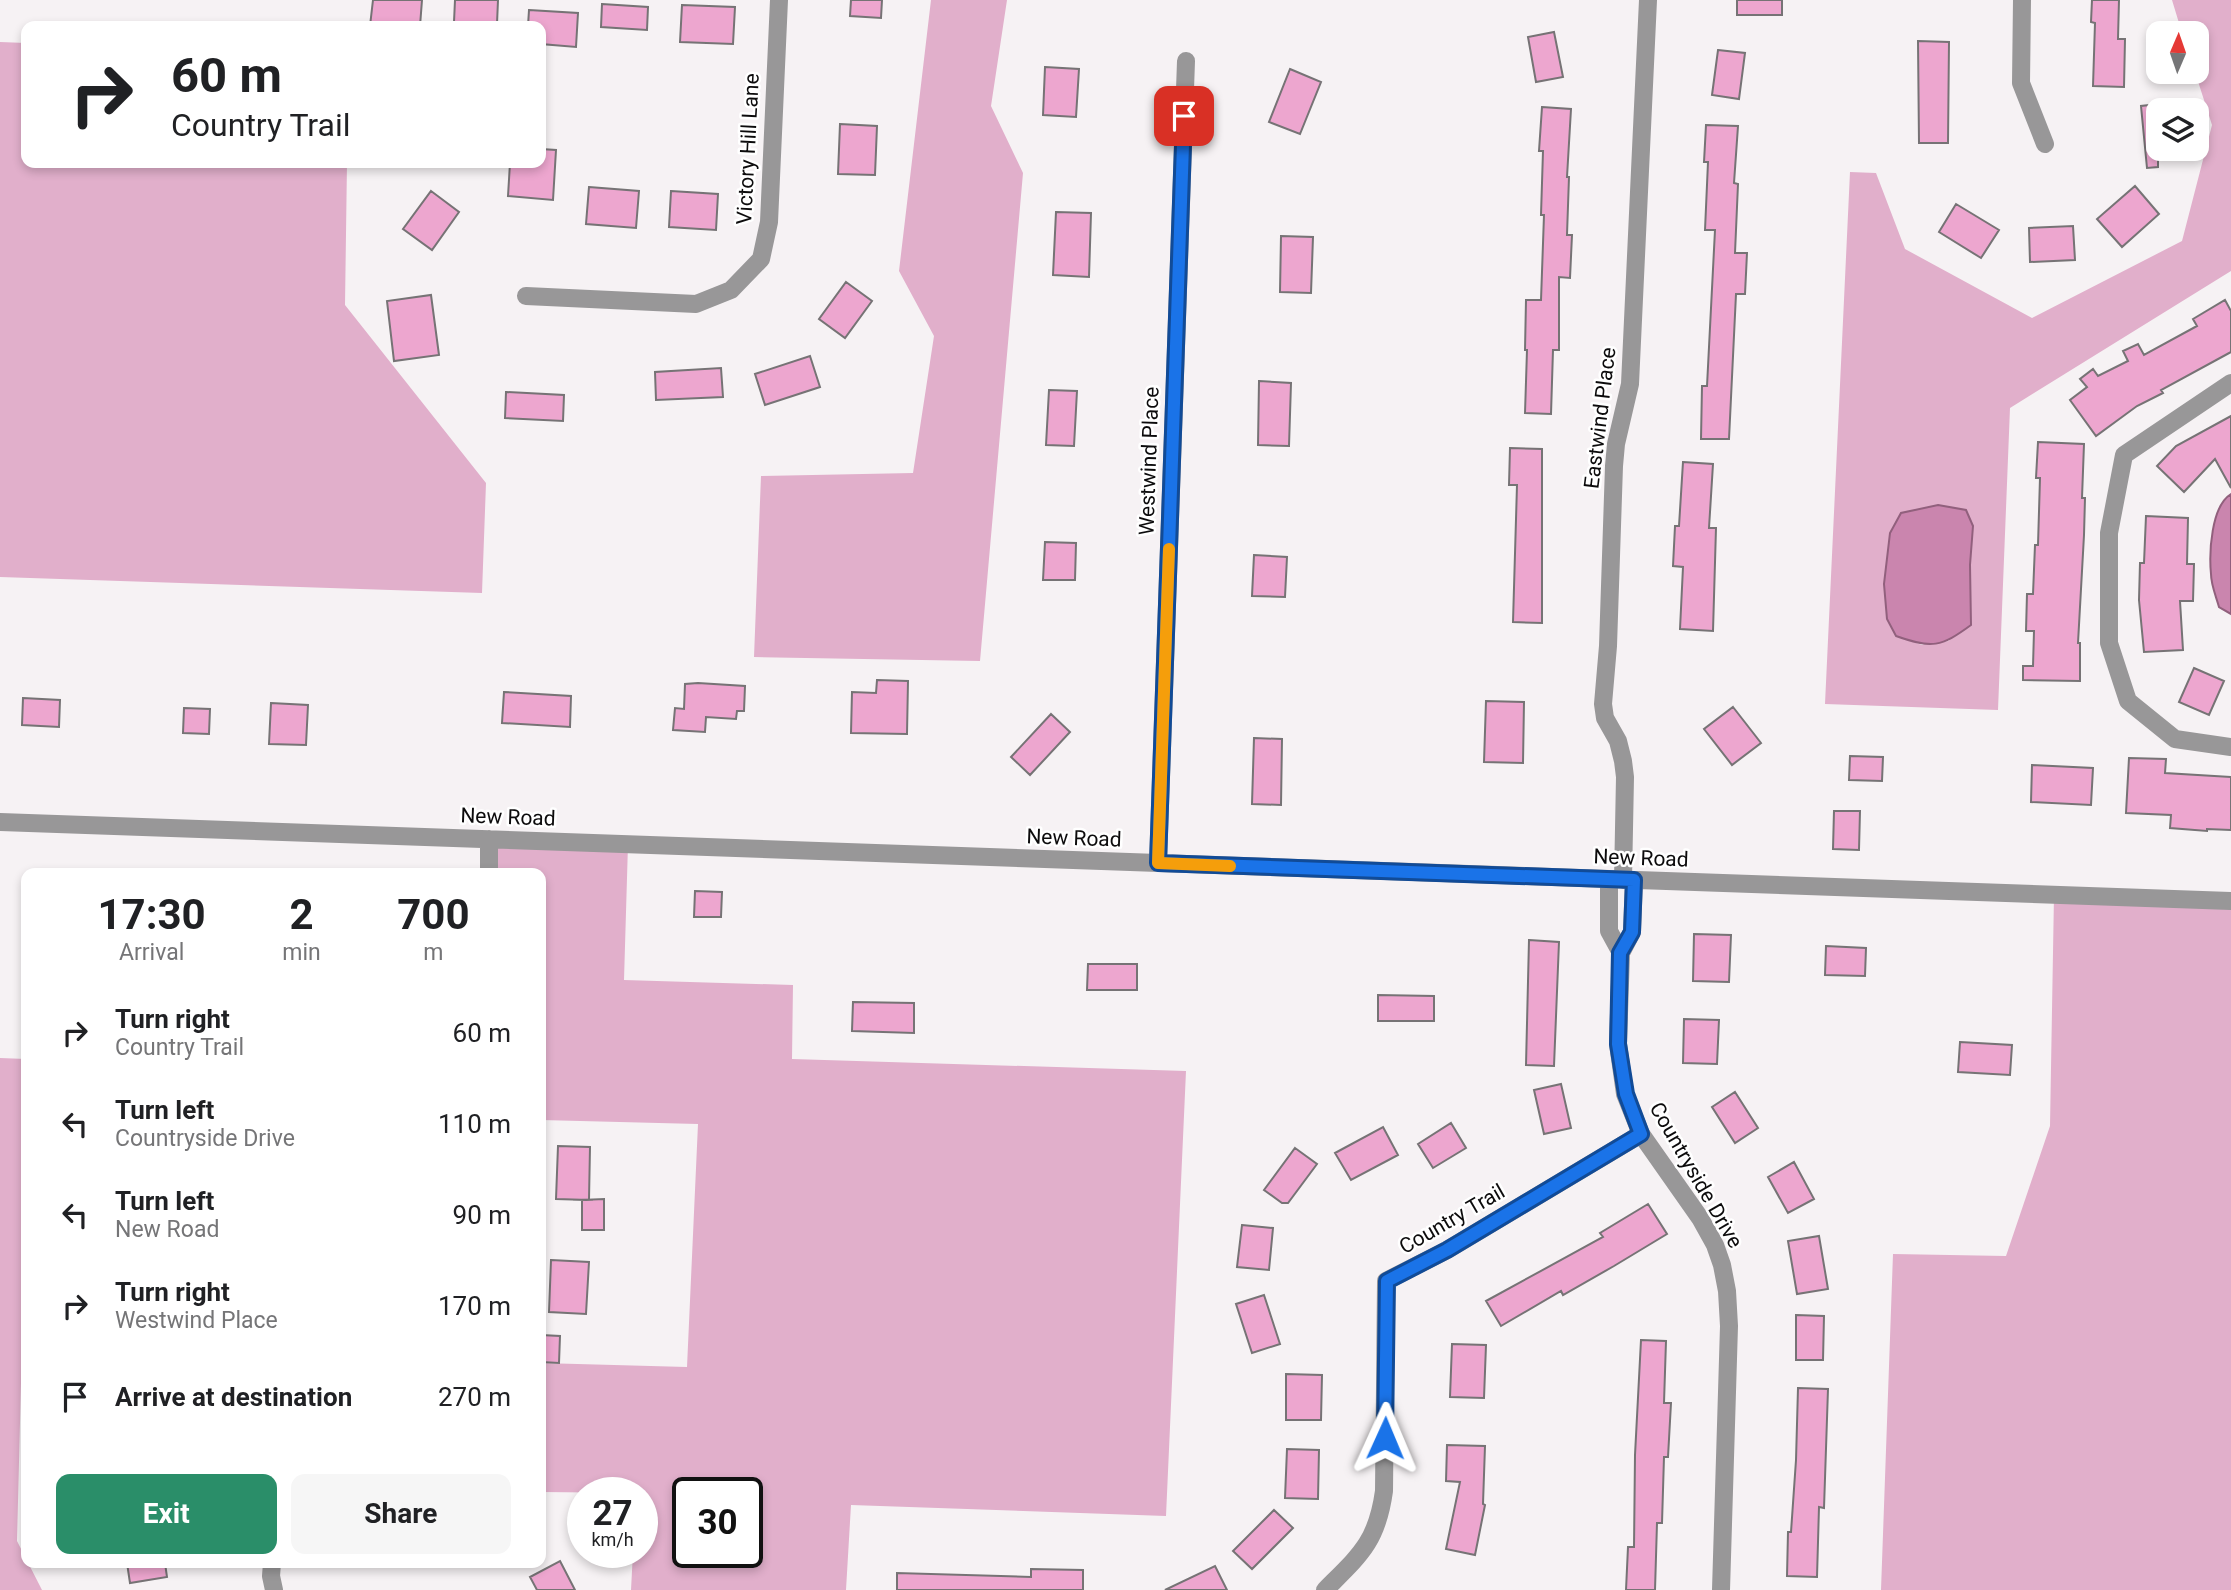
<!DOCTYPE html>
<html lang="en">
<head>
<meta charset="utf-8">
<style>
  :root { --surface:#fff; --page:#f6f6f6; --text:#202124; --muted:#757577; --accent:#2a8e69 }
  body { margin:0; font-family:Roboto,sans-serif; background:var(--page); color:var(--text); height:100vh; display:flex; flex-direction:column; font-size:26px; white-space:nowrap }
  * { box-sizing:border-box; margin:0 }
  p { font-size:23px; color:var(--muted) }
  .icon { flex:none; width:38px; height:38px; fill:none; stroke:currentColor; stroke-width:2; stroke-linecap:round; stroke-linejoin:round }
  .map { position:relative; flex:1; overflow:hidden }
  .details { position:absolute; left:21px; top:868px; width:525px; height:700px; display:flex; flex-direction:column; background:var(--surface); border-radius:14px; box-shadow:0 4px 10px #0003 }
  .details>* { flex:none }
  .top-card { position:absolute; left:21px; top:21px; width:525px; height:147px; border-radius:14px; box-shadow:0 4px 10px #0003; background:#fff; color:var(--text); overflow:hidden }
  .needle { width:46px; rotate:2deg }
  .buttons { position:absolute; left:2146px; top:21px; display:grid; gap:14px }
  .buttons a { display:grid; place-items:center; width:63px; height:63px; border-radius:14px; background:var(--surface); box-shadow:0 4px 10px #0003; font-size:35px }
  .speed { position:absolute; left:567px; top:1477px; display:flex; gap:14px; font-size:35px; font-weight:700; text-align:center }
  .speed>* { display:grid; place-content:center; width:91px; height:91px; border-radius:50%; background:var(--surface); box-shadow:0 4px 10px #0003; line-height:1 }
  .speed small { font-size:18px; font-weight:400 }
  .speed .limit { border:4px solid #111; border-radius:10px; background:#fff; color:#111 }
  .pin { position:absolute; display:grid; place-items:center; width:60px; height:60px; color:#fff; margin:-30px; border-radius:14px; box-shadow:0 4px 10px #0006 }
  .me { position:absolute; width:77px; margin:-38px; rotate:1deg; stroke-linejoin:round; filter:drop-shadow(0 0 5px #0008) }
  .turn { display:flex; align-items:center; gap:24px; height:147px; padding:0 35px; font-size:32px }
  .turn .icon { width:91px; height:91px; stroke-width:2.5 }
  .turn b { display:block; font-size:49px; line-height:60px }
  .eta { display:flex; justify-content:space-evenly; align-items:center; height:119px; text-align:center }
  .eta b { font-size:42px; font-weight:700; line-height:49px }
  .primary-button { display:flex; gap:14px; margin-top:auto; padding:14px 35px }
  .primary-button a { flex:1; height:80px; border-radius:14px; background:var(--accent); color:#fff; font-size:28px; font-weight:700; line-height:80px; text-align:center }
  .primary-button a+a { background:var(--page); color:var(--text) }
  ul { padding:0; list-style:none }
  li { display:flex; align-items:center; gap:21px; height:91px; padding:0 35px }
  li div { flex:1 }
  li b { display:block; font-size:26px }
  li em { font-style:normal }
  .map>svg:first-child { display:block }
  .green { fill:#e1afcb; fill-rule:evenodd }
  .water { fill:#ca85ae; stroke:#91607d; stroke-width:2 }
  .building { fill:#eda6cf; stroke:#767375; stroke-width:2 }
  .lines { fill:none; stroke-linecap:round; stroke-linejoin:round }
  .minor { stroke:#989798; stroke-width:18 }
  .route-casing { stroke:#114b97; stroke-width:18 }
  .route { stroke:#1a73e8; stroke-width:12 }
  .slow { stroke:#f59e0b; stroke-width:12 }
  .labels { text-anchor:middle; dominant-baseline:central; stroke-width:5; stroke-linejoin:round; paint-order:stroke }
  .street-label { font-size:21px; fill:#0c0b0c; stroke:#fff }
</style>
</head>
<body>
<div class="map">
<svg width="2231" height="1590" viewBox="0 0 2231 1590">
  <rect width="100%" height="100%" fill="#f6f2f4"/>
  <path class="green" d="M931,0H1007L991,106L1023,173L980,661L754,657L761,476L913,473L934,336L899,271Z
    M2172,0H2231V271L2010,408L1998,710L1825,704L1850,172L1876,173L1905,249L2032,318L2182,241L2212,125L2195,72H2196V33H2182ZM1901,513L1973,526L1970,565L1949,641L1922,645L1896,636L1887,619L1884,584L1890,533Z
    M0,42L26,43V163H347L345,305L486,483L482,593L0,577Z
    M489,839L628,844L624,980L793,985L792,1059L1186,1071L1166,1516L851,1505L846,1590H631L633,1552H642V1493L541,1492V1363L687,1367L698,1124L541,1120V873H489ZM688,1493H747V1552H688Z
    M2054,895L2231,901V1590H1881L1893,1254L2006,1256L2050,1126Z
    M0,1058L26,1059V1377L21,1383L17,1541L42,1590H0Z"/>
  <path class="water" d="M2231,494V614L2219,607C2216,596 2211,585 2211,574C2209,553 2211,506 2231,494Z
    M1938,505L1966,510L1973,526L1970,565L1971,625C1941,647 1932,649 1896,636L1887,619L1884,584L1890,533L1901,513Z"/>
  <path class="building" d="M373,0H422L420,26H370Z
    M455,0H498L497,24L454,22Z
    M851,0H882L881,18L850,16Z
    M1737,0H1782V15H1737Z
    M2092,0H2119L2118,39H2125L2124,87L2093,86L2095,23L2091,22Z
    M602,4L648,7L647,30L601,27Z
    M682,5L735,7L733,44L680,42Z
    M529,10L578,13L576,47L541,44V26H528Z
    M1554,32L1563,77L1536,82L1528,37Z
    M1918,41L1949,42L1948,143H1919Z
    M1718,50L1745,53L1739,99L1712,95Z
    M1045,67L1079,69L1076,117L1043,115Z
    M1290,69L1321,82L1300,134L1269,122Z
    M2158,104V167L2147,168L2141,106Z
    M1542,107L1571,109L1567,177H1569L1567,235H1572L1570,278L1559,277V350H1553L1551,414L1525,413L1527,350H1525L1526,300H1541L1544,215H1541L1543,151H1539Z
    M840,124L877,126L875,175L838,174Z
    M1706,125L1738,126L1734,183L1738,184L1735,253H1747L1745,294H1736L1729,439H1701L1702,386H1707L1715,230H1705L1708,162H1704Z
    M541,149L556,150L553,200L508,196L510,163H541Z
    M2135,186L2159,214L2122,247L2097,219Z
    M589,187L639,191L636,228L586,224Z
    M431,191L459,212L432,250L403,229Z
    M671,191L718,194L716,230L669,227Z
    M1956,204L1999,230L1981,258L1939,232Z
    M1056,212L1091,213L1089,277L1053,275Z
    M2073,226L2075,260L2030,262L2029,228Z
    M1281,236L1313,237L1311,293L1280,292Z
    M846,282L872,301L845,338L819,319Z
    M431,295L439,355L394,361L387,301Z
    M2225,300L2231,311V352L2161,390L2163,393L2137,406L2096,436L2070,400L2087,387L2080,379L2093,369L2098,376L2128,361L2123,351L2138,344L2144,355L2197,326L2193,319Z
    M810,356L820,387L765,405L755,374Z
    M721,368L723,397L656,400L655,372Z
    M1259,381L1291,383L1289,446L1258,445Z
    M1049,390L1077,391L1074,446L1046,445Z
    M506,392L564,395L563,421L505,418Z
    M2231,416V488L2215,459L2184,492L2157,466L2176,446Z
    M2038,442L2084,444L2082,498H2085L2084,535L2078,643H2080V681L2023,680V666H2033L2034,631H2026L2027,594H2033L2035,545H2038L2040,478H2036Z
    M1510,448L1542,449V623L1513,622L1517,485H1509Z
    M1683,462L1713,464L1709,528H1716L1713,631L1680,629L1683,567L1673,566L1675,526H1679Z
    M2146,516L2188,518L2187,564H2194L2193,601H2180L2183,650L2144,652L2139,600L2140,563H2144Z
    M1045,542L1076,543L1075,580H1043Z
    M1254,555L1287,557L1285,597L1252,596Z
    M2194,668L2224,681L2209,715L2179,702Z
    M877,680L908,681L907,734L851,733L852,692L876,693Z
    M698,683L745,686L744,711H737L736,719L706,717L705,732L673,730L675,708L684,709L685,684Z
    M504,692L571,696L570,727L502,723Z
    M23,698L60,700L59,727L22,725Z
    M1486,701L1524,702L1523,763L1484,762Z
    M271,703L308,705L306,745L269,744Z
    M1733,707L1761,743L1732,765L1704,729Z
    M184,708L210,709L209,734L183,733Z
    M1051,714L1070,732L1030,775L1011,757Z
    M1254,738L1282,739L1281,805L1252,804Z
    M1850,756L1883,757L1882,781L1849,780Z
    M2129,758L2166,759L2165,773L2231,777V830L2207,829V831L2170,828L2171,815L2126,813Z
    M2032,765L2093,768L2091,805L2031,802Z
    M1834,811H1860L1859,850L1833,849Z
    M695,891L722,892L721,917H694Z
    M1694,934L1731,935L1729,982L1693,981Z
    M1529,940L1559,942L1554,1066L1526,1065Z
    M1826,946L1866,948L1865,976L1825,975Z
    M1088,964H1137V990H1087Z
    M1378,995L1434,996V1021H1378Z
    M853,1002L914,1003V1033L852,1031Z
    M1684,1019L1719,1020L1717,1064L1683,1063Z
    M1960,1042L2012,1045L2010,1075L1958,1072Z
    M1561,1084L1571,1128L1544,1134L1534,1090Z
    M1735,1092L1758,1128L1735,1143L1712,1107Z
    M1451,1123L1466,1148L1433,1168L1418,1144Z
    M1383,1127L1398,1155L1351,1180L1335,1153Z
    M558,1146L590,1147L589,1200L556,1199Z
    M1295,1148L1317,1164L1288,1203H1282L1264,1190Z
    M1794,1162L1814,1199L1788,1213L1768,1177Z
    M604,1199V1230H582V1200Z
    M1648,1204L1667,1234L1614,1266L1563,1295L1561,1291L1501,1326L1486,1301L1603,1237L1600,1233Z
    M1242,1225L1273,1228L1269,1270L1237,1267Z
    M1819,1236L1828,1289L1797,1294L1788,1241Z
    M551,1260L589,1262L586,1314L549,1312Z
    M1264,1295L1280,1344L1252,1353L1236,1304Z
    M1796,1315L1824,1316L1823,1360H1796Z
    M541,1335L560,1336L559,1363L541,1362Z
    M1641,1340L1666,1341L1664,1403H1671L1668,1457H1664L1662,1523H1657L1655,1590H1626L1628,1547H1634L1635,1455Z
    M1452,1344L1486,1345L1484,1398L1450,1397Z
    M1286,1374L1322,1375L1321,1420H1286Z
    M1798,1388L1828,1389L1824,1508L1819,1507L1817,1577L1787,1576L1788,1532H1791L1796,1460Z
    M1447,1445L1485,1446L1483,1504L1485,1505L1475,1555L1446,1549L1460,1482L1446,1481Z
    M1287,1449L1319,1450L1318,1499L1285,1498Z
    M1274,1510L1293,1528L1252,1569L1233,1551Z
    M560,1561L575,1590H537L530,1577Z
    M127,1563H165L167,1577L130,1583Z
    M1215,1566L1227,1590H1165Z
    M1031,1569L1083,1570V1590H897V1573L1031,1577Z"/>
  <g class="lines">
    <path class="minor" d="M2022,0L2021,83L2045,144
      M526,296L696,304L731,290L761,259L769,222L779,0
      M2231,383L2124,455L2109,533V643L2128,701L2175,739L2231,747
      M0,822L2231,901
      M1158,863L1186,61
      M489,873V839
      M1609,880V931L1621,953L1618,1044L1625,1094L1641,1134L1700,1218L1715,1245L1722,1265L1727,1291L1729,1326L1721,1590
      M1623,880L1625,777L1623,761L1618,741L1605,718L1603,704L1608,646L1614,466L1616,444L1630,384L1648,0
      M1621,953L1632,932L1634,880
      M272,1563L271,1576L274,1590
      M1325,1590C1360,1555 1377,1542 1384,1491L1386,1281L1447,1250L1641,1134"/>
  </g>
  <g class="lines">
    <g class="route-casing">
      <path id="route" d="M1184,116L1158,863L1634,880L1632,932L1620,953L1618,1044L1626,1094L1641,1134L1447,1250L1387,1281L1385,1438"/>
    </g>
    <use href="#route" class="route"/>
    <path class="slow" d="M1169,549L1158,863L1230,866"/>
  </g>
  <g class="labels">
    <g class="street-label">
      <text transform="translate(748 149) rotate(-87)">Victory Hill Lane</text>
      <text transform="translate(1600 418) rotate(-83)">Eastwind Place</text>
      <text transform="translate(1149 461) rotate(-88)">Westwind Place</text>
      <text transform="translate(508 817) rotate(2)">New Road</text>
      <text transform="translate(1074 838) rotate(2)">New Road</text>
      <text transform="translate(1641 858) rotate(2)">New Road</text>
      <text transform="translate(1696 1175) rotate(60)">Countryside Drive</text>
      <text transform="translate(1452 1219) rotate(-30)">Country Trail</text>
    </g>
  </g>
</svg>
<div class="buttons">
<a><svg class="needle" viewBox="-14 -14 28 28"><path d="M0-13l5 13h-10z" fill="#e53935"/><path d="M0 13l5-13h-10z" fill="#757577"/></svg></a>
<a><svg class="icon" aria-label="layers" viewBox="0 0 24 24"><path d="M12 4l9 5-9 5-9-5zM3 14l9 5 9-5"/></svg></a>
</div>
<div class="speed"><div>27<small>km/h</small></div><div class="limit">30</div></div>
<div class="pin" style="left:1184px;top:116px;background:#d93025"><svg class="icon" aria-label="arrive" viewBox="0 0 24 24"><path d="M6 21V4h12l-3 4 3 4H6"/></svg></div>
<svg class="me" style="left:1385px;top:1438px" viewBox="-20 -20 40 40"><path d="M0-17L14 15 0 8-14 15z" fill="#1a73e8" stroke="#fff" stroke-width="4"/></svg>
<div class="top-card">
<div class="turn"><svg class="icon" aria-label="right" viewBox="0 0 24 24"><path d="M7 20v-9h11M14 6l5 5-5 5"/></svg><div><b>60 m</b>Country Trail</div></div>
</div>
<section class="details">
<div class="eta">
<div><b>17:30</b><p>Arrival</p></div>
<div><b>2</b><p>min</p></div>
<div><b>700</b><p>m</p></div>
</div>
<ul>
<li><svg class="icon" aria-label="right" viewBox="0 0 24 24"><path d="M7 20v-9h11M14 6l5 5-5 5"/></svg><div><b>Turn right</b><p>Country Trail</p></div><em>60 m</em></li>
<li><svg class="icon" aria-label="left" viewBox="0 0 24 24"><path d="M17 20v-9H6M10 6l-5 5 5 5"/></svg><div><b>Turn left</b><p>Countryside Drive</p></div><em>110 m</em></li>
<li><svg class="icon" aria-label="left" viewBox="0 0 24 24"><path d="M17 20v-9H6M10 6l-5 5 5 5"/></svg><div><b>Turn left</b><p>New Road</p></div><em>90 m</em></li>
<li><svg class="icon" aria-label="right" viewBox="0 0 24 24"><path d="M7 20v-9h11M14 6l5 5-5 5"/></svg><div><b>Turn right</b><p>Westwind Place</p></div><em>170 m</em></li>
<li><svg class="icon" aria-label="arrive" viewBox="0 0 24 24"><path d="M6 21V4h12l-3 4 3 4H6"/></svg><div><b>Arrive at destination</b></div><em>270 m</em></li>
</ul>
<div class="primary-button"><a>Exit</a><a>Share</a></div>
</section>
</div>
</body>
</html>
